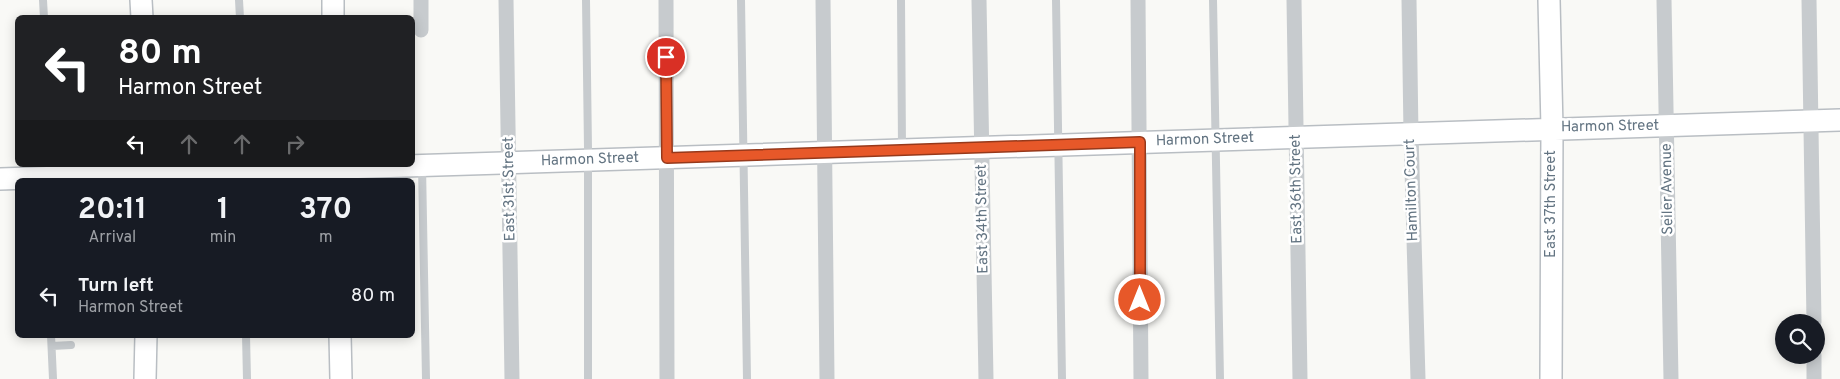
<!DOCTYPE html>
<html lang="en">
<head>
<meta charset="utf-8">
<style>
  :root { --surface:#171b24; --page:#242831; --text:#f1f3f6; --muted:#9ea1a6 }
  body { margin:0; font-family:Overpass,sans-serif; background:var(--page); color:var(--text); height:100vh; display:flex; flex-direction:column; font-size:19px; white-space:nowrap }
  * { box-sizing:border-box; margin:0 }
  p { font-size:16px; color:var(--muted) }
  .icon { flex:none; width:28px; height:28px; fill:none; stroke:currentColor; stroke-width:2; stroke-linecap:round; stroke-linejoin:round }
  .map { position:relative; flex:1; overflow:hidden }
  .side { position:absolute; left:15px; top:178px; width:400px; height:160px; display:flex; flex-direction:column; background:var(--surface); border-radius:8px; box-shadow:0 2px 12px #0003 }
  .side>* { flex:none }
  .guide { position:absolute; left:15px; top:15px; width:400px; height:152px; border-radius:8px; box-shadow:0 2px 12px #0003; background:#202124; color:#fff; overflow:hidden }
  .fabs { position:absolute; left:1775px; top:314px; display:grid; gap:10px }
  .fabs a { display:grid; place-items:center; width:50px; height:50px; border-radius:50%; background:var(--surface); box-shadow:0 2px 12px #0003; font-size:25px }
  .pin { position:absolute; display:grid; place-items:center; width:42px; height:42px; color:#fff; margin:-21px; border:2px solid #fff; border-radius:50%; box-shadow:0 1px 5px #0007 }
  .me { position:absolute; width:55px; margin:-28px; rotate:0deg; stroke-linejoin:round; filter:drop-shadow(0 0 4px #0008) }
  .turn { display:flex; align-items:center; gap:18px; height:105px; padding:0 20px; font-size:22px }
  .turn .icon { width:65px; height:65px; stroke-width:2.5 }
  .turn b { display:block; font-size:35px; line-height:42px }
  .lanes { display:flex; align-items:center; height:48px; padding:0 20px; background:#0003; justify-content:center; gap:25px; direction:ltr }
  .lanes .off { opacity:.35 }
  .eta { display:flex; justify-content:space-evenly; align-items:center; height:85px; text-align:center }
  .eta b { font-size:30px; font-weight:700; line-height:35px }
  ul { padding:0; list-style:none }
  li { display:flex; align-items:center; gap:15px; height:65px; padding:0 20px }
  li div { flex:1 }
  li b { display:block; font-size:19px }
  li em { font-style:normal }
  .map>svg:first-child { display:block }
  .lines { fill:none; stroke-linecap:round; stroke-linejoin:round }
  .secondary-casing { stroke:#b9bec3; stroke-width:24 }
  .lane { stroke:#c7cbce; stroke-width:8 }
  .street { stroke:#c7cbce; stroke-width:15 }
  .secondary { stroke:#fff; stroke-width:21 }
  .route-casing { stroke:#96391b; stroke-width:12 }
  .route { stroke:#e75829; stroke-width:9 }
  .labels { text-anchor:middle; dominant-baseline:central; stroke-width:5; stroke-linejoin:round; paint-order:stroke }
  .street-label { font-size:15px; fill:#637482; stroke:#fff }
</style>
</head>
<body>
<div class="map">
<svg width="1840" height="379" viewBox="0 0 1840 379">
  <rect width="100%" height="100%" fill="#f9f9f6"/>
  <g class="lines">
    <g class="secondary-casing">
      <path id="secondary" d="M141,0L142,18
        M333,0V18
        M1549,0L1552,128L1551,379
        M0,179L1840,120
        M340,335L341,379
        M145,379L146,335"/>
    </g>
    <path class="lane" d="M43,0L44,18
      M239,0L240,18
      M586,0L588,148V379
      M741,0L747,379
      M901,0L902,148
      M1056,0L1062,379
      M1213,0L1220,379
      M422,166L426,379
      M51,335L53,379
      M246,335L247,379
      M52,346L71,345"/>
    <path class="street" d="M421,0V30
      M506,0L512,379
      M666,0L667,379
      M823,0L827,379
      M979,0L986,379
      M1138,0L1141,379
      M1294,0L1300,379
      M1409,0L1411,134L1418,379
      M1664,0L1671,379
      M1809,0L1814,322
      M1814,355V379"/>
    <use href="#secondary" class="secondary"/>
  </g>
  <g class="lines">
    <g class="route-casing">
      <path id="route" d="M666,57L667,158L1140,142V300"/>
    </g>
    <use href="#route" class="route"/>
  </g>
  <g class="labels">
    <g class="street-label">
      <text transform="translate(1610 127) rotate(-1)">Harmon Street</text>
      <text transform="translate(1205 140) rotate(-2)">Harmon Street</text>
      <text transform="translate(590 160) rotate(-2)">Harmon Street</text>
      <text transform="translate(510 189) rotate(-91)">East 31st Street</text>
      <text transform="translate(1297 189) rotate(-91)">East 36th Street</text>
      <text transform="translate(1668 189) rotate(-91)">Seiler Avenue</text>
      <text transform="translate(1412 190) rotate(-92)">Hamilton Court</text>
      <text transform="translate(1551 204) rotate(-90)">East 37th Street</text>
      <text transform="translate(983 219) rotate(-91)">East 34th Street</text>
    </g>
  </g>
</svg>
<div class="fabs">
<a><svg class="icon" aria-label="search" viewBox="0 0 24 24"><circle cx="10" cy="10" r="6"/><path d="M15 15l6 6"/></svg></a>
</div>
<div class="pin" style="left:666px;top:57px;background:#d93025"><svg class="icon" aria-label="arrive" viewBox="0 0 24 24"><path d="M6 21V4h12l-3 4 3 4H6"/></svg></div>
<svg class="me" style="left:1140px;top:300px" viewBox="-20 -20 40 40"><circle r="17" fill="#e75829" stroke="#fff" stroke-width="3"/><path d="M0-11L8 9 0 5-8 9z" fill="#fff"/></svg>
<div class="guide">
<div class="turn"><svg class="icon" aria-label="left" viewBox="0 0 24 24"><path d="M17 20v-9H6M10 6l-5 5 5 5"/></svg><div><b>80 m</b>Harmon Street</div></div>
<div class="lanes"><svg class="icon" aria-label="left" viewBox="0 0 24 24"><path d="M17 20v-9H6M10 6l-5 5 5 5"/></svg><svg class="icon off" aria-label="ahead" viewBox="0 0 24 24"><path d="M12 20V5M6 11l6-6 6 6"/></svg><svg class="icon off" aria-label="ahead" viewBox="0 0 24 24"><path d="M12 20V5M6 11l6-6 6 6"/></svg><svg class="icon off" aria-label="right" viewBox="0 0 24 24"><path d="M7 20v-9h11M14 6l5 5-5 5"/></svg></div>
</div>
<section class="side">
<div class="eta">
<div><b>20:11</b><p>Arrival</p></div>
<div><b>1</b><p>min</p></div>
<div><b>370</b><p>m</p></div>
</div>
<ul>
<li><svg class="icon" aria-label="left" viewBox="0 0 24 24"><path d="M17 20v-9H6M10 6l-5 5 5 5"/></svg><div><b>Turn left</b><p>Harmon Street</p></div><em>80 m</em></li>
</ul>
</section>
</div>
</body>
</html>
